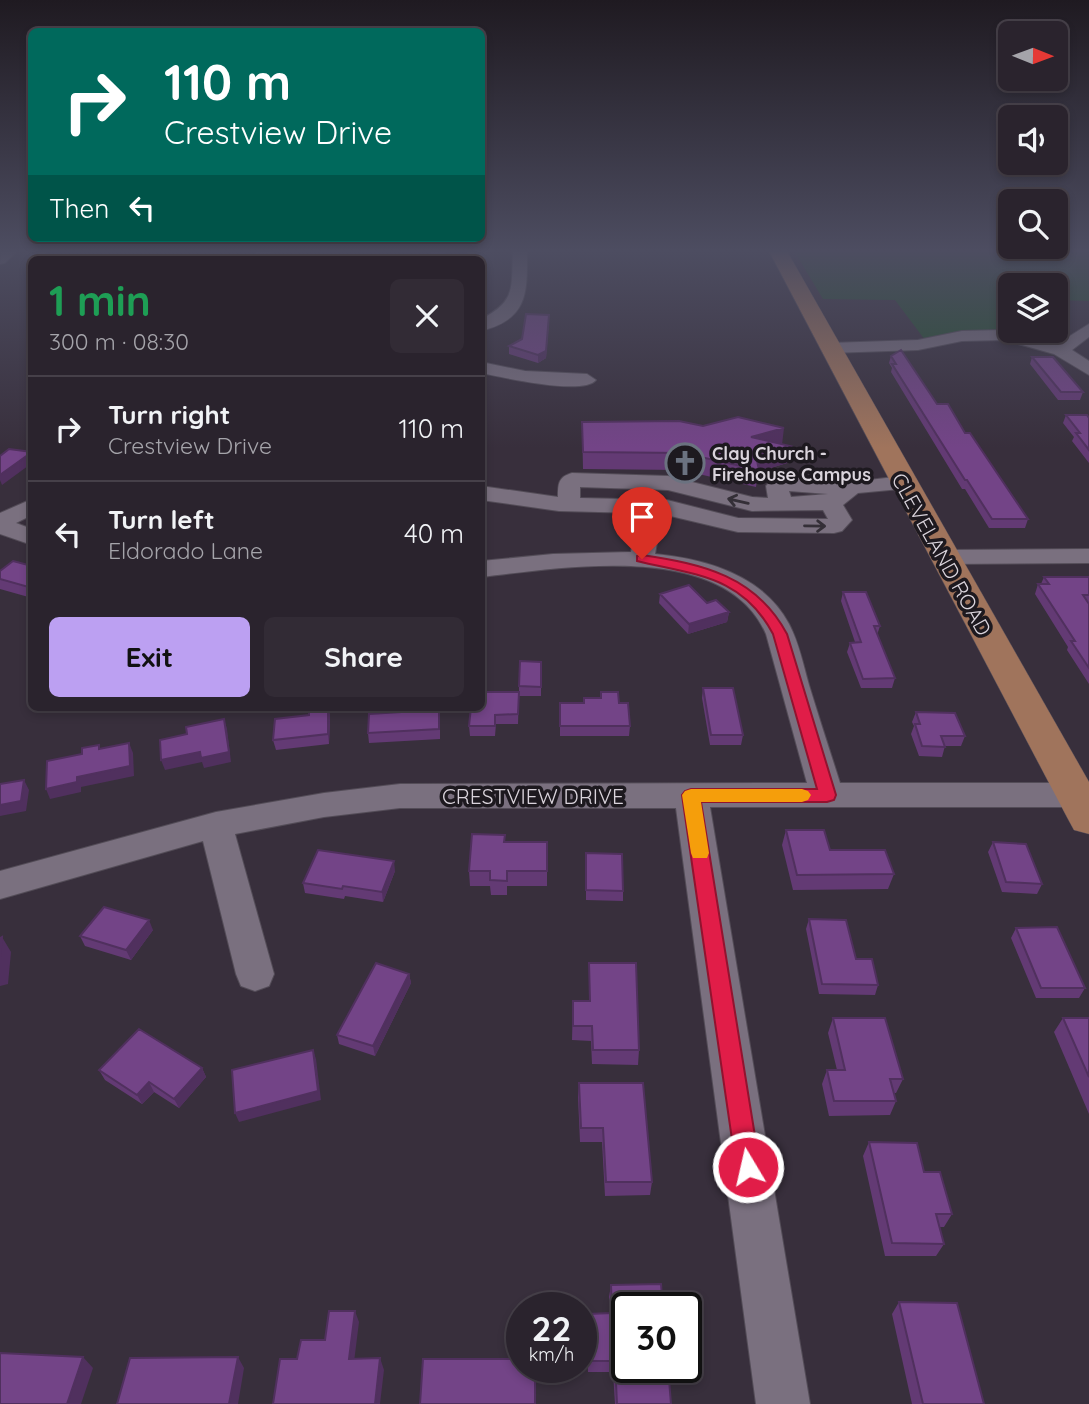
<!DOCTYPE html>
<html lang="en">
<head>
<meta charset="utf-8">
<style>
  :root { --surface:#2a232d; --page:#322b35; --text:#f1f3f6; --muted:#a5a4aa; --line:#464049; --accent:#bca0f2 }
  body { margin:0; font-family:Quicksand,sans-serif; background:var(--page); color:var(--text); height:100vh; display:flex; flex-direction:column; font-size:26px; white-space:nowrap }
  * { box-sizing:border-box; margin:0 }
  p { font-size:23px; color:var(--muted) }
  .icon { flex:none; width:38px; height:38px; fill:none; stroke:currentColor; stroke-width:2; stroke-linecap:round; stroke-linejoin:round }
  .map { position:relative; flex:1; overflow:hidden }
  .details { position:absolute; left:28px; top:256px; width:457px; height:455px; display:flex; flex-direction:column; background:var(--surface); border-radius:10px; box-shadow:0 4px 10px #0003,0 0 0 2px var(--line) }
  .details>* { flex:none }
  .banner { position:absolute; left:28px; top:28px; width:457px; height:214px; border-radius:10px; box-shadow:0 4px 10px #0003,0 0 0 2px var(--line); background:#00695c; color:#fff; overflow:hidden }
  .needle { width:46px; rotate:91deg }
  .fabs { position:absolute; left:998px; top:21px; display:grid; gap:14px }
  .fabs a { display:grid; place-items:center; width:70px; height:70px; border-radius:10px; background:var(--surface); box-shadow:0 4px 10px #0003,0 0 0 2px var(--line); font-size:35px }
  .speed { position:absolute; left:506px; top:1292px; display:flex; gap:14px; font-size:35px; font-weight:700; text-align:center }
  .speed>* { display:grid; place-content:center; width:91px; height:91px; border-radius:50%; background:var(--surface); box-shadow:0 4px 10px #0003,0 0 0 2px var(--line); line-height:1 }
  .speed small { font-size:18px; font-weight:400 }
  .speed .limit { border:4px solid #111; border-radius:10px; background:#fff; color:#111 }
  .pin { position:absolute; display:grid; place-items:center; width:60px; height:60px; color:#fff; margin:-72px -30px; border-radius:50% 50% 50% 0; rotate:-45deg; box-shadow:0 0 7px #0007 }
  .pin .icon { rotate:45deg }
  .me { position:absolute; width:77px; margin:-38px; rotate:351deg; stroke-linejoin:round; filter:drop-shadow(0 0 5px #0008) }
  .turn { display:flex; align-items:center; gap:24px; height:147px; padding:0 21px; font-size:32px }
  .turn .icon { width:91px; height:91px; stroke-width:2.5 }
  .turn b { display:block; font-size:49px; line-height:60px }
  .then { display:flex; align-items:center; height:66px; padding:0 21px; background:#0003; gap:14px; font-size:26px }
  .round { display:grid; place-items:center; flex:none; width:74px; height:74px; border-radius:10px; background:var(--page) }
  .head { display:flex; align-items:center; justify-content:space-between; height:119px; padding:0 21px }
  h1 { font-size:42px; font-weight:800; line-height:52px; color:#1e9e55 }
  .primary-button { display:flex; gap:14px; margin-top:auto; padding:14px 21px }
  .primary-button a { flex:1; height:80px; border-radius:10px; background:var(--accent); color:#111; font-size:28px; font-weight:800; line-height:80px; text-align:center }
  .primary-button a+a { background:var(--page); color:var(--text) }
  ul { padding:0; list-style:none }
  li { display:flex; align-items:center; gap:21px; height:105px; padding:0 21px; border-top:2px solid var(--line) }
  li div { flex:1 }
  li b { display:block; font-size:26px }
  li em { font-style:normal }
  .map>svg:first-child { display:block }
  .green { fill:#234f2d }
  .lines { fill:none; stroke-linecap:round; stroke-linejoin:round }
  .minor-casing { stroke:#534c57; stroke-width:2 }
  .major-casing { stroke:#534c57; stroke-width:1 }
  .minor { fill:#7a707f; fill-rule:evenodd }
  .major { fill:#a0745c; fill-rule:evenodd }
  .wall { fill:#633a74 }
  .shaded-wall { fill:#50305e }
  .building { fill:#734487; stroke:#50305e; stroke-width:2 }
  .oneway { stroke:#342f37 }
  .route { fill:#e11d48; stroke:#92132f; stroke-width:2 }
  .slow { fill:#f59e0b }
  .labels { text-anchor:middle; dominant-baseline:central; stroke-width:7; stroke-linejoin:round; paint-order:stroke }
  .far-poi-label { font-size:18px; font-weight:bold; fill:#dad4dc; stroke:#1d191f; text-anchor:start }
  .street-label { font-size:21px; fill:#dad4dc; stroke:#1d191f }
</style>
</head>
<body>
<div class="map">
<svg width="1089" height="1404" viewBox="0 0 1089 1404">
  <rect width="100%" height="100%" fill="#382f3c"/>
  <path class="green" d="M794,251H1088L1089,301L1055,300V285H1010V331H1023L1022,334L1006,332L925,340L895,300L823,299Z"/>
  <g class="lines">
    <g class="minor-casing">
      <path id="minor" d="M17,251L5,263L0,264L1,251Z
        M257,251H272L267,259H253Z
        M513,251H527C527,292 529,319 481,331V319C517,301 511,287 513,251Z
        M1089,324V337L1072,350L1089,361V375L1054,354L1004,340L962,341L918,350L830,353L821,348L830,343L918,340L962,331L1004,330L1057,344Z
        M481,362L525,371L587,374L596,380C583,396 502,377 481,373Z
        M572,473L668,476L752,497L768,498L766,486L773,478L781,476L843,483L903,476L911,478L914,483L911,488L858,493L843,505L852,520L842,531L834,533L738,532L662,514L655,554C706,559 763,575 789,624C799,643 803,664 809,685C819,718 830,751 840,783H1076L1089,789L1088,803L1076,807H710L810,1404H756L676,808H400L324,817L235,834L274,974L269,986L255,991L241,986L236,974L203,841L0,899V871L216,812L324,793L400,784L807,783L766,634C725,539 562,568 481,577V561L553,554L631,552L638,513L559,511L481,500V486L558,497C558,484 558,477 572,473ZM580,487L668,490L752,511L823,510L828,519L738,518L667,500L580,498ZM789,491L828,494L791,497Z
        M32,499V515L16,523L32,529V545L0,534V513Z
        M1089,549V563L943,564L934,562L931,557L934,552L943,550Z"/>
    </g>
    <g class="major-casing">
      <path id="major" d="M769,251H787L1089,782V834L1074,830L1068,819Z"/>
    </g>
    <use href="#minor" class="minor"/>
    <use href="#major" class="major"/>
  </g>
  <path class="wall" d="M549,322L546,358L538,363L509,354V346Z
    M891,356L965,433L1028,519L1025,528H989L965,489H962L891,372L892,368L889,363Z
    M1032,357L1083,392L1080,400H1058L1030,364Z
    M1066,415L1089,418V463L1072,441L1074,437L1063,423Z
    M582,422L782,444L790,446L787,463L758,472L756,487L694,473L687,475L680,470L583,469Z
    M32,566V598L0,589V571Z
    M1044,577H1089V684L1067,650L1068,647L1035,594L1038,584H1041Z
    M843,592L880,626L877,635L895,678L892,688H861L847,652L850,643L855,642L841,601Z
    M660,594L707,603L729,612L727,622L688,634L659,603Z
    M541,662V696H519V686Z
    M703,688L743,735L741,745H710L702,698Z
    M519,692L518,724H496L495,736H470L469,726Z
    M601,692L619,703L630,726L629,736H560V703H584L600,698Z
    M328,707L330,716L329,744L276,750L273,740L309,715Z
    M440,707V739L369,743L368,733L401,712Z
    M916,712L965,736L961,746H945L942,757L919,756L911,734L914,726L912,722Z
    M786,830L830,850L894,874L888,889L793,890L782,845Z
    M505,835V842H547V886H507V895H491L490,886H470L469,871Z
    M993,842L1042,884L1037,894L1002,892L988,852Z
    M586,853L623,891V901L586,900Z
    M395,871L383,902L345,896L344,899L305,893L303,883Z
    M809,919L856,959L878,985L875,995L819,994L806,929Z
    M1016,928L1085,988L1079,998H1036L1011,938Z
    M153,930L131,960L85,946L80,936Z
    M589,963L639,1050L638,1065L592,1064L591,1041L572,1040L573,1001H589Z
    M409,974L411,983L375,1056L339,1044L337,1035Z
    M833,1018L903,1079L896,1093H894L896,1101L890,1115L829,1116L822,1084L827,1070H837L828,1033Z
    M1063,1018H1089V1114L1054,1032Z
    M202,1068L206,1077L179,1108L154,1092L142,1104L105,1080L99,1070Z
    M579,1083L652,1182L650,1195L605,1196L602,1142H580L578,1097Z
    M869,1142L924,1172L952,1214L944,1227H939L944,1244L936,1256H885L863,1156Z
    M611,1285L671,1404H615L613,1372H588L586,1326L587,1314L610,1313L609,1297Z
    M899,1302L984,1404H912L892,1314Z"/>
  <path class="shaded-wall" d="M549,315L546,358L538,363V355Z
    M784,428L782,445L751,437Z
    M790,446L787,463L758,472L756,456Z
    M32,452V463L2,485L0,480V475Z
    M696,456L694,473L687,475L689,458Z
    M729,612L727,622L688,634L689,624Z
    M328,707L330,716L329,744L328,734Z
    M224,719L227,729L231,762L204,768L202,762L165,770L161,760Z
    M129,743L133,753L134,776L81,787V792L50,799L46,789L77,777Z
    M24,780L29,790L26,811L0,816V805Z
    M394,861L395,871L383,902L382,892Z
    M149,920L153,930L131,960L126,950Z
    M2,937L11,952L8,984L0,986V959Z
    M409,974L411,983L375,1056L373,1046Z
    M313,1050L316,1059L321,1100L239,1122L235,1113Z
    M202,1068L206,1077L179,1108L174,1099Z
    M149,1082L154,1092L142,1104L137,1095Z
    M355,1311L359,1322L353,1370L349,1359Z
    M83,1357L93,1368L81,1404H67Z
    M238,1357L244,1368L238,1404H229Z
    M380,1358L384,1370L380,1404H375Z"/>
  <path class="building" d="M430,251H446L444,259H428Z
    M526,314L549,315L546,351L538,355L509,346L522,339Z
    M901,350L937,404H948L965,433H970L1028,519H992L967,480H965L892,364H896L891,356Z
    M1032,357H1053L1083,392H1061Z
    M1066,415H1087L1089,418V450L1076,433H1080Z
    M738,417L784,428L751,437L790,446L756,456L759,470L696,456L689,458L682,453L583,452L582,422L679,421L703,426Z
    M9,449L32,452L0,475V456Z
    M13,561L32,566V588L0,579V571Z
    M1044,577H1089V595H1083L1089,604V668L1071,641H1075L1038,584H1049Z
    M689,585L707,603L716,600L729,612L689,624L660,594Z
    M843,592H866L880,626H874L895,678L863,679L850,643L861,642Z
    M520,661L541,662V687L519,686Z
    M703,688H733L743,735H711Z
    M481,692H519L518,714L495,715V726H469L471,707H481Z
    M601,692H618L619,703H628L630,726H560V703H584V698H601Z
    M317,707H328V734L273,740L275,719L309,715V708Z
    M401,707H439V729L368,733L369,714L401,712Z
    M916,712L955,713L965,736H941L945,747L922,746L915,724H920Z
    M224,719L229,752L201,758L200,752L161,760L160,740L187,734L186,727Z
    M129,743L130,766L77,777V782L46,789L47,761L82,754V748L99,745V749Z
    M24,780L21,801L0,805V784Z
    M786,830H824L830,850H885L894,874L797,875Z
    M472,834L505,835L504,842H547V871H507V881L490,880V871H469Z
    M993,842L1026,844L1042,884L1006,882Z
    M318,850L394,861L382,892L343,886L342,889L303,883Z
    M586,853L622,854L623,891L586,890Z
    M104,907L149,920L126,950L80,936Z
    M809,919L846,920L856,959H872L878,985L822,984Z
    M1057,927L1085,988H1041L1016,928Z
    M2,937L0,959V938Z
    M376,963L409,974L373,1046L337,1035Z
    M589,963H636L639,1050H593L592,1026H573V1001H590Z
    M833,1018H885L903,1079H890L896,1101H834L827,1070H845Z
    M1063,1018H1089V1077Z
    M139,1029L202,1068L174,1099L149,1082L137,1095L99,1070Z
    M313,1050L318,1091L235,1113L232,1070Z
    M579,1083H643L652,1182H606L603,1128H581Z
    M869,1142L917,1143L924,1172H940L952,1214H936L944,1244L892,1243Z
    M661,1284L663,1307H626V1367H668L671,1404H617L615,1361H589L587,1314L612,1313L611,1285Z
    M899,1302L957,1303L984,1404H923Z
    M329,1311H355L349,1359L380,1358L375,1404H273L280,1359H297L301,1340H325Z
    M0,1353L83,1357L67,1404H0Z
    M238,1357L229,1404H117L130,1358Z
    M423,1359H522V1367H535V1404H420Z"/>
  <defs><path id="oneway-shaft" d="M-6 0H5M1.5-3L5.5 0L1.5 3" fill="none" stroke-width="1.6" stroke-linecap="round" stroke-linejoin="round" transform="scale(1.75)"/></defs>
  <g class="oneway">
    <use href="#oneway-shaft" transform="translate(738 501) rotate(-167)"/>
    <use href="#oneway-shaft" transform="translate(815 526) rotate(1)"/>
  </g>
  <linearGradient id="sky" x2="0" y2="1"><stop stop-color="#1f1a21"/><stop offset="0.56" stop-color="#4d4d61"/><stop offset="1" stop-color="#4d4d61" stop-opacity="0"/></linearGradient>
  <rect width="1089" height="448" fill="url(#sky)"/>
  <path class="route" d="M642,555C703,564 756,576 787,634L836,795L834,800L827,802H701L760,1167L757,1176L748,1179L740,1176L736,1167L682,795L685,791L691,789H817L773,634C742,575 694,575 637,561V556Z"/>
  <path class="slow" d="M691,789H802L808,791L811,795L808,800L802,802H701L709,853L707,858H693L691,853L682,795L685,791Z"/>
  <defs>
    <g id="church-ring" transform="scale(2.0125)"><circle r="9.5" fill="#1d191f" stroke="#6b7280" stroke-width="1.5"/><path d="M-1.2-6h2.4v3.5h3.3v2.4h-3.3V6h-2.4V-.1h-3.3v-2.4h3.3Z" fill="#6b7280"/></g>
  </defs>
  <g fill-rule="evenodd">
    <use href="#church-ring" x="685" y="463"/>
  </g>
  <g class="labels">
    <g class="far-poi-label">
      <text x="712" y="453">Clay Church -<tspan x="712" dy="21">Firehouse Campus</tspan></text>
    </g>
    <g class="street-label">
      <text transform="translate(942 554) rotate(61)">CLEVELAND ROAD</text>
      <text x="533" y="796">CRESTVIEW DRIVE</text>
    </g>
  </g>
</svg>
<div class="fabs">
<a><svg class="needle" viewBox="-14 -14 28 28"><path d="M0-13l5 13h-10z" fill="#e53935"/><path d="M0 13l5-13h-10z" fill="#a5a4aa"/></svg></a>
<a><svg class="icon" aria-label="sound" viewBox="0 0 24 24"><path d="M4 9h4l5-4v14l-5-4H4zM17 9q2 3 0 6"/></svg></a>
<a><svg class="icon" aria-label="search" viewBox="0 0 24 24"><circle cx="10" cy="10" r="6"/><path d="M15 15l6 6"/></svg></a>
<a><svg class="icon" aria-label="layers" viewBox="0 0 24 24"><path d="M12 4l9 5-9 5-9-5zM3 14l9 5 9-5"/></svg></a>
</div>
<div class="speed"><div>22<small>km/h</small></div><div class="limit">30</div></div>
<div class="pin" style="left:642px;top:559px;background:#d93025"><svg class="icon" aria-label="arrive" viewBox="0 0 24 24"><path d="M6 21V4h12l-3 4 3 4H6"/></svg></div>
<svg class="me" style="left:748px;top:1167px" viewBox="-20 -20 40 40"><circle r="17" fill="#e11d48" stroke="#fff" stroke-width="3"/><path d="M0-11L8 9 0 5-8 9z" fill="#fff"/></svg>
<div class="banner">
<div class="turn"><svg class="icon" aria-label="right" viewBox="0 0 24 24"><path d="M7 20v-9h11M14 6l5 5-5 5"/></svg><div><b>110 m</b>Crestview Drive</div></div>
<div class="then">Then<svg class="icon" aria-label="left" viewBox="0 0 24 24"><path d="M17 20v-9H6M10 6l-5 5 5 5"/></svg></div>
</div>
<section class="details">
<div class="head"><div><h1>1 min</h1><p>300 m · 08:30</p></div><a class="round"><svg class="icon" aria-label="close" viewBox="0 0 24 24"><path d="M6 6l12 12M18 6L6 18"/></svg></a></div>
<ul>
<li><svg class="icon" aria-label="right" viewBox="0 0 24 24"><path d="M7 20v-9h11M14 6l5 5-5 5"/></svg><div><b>Turn right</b><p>Crestview Drive</p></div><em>110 m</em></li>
<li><svg class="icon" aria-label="left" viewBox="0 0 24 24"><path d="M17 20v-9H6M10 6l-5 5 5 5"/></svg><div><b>Turn left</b><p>Eldorado Lane</p></div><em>40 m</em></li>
</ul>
<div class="primary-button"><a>Exit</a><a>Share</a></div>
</section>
</div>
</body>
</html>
